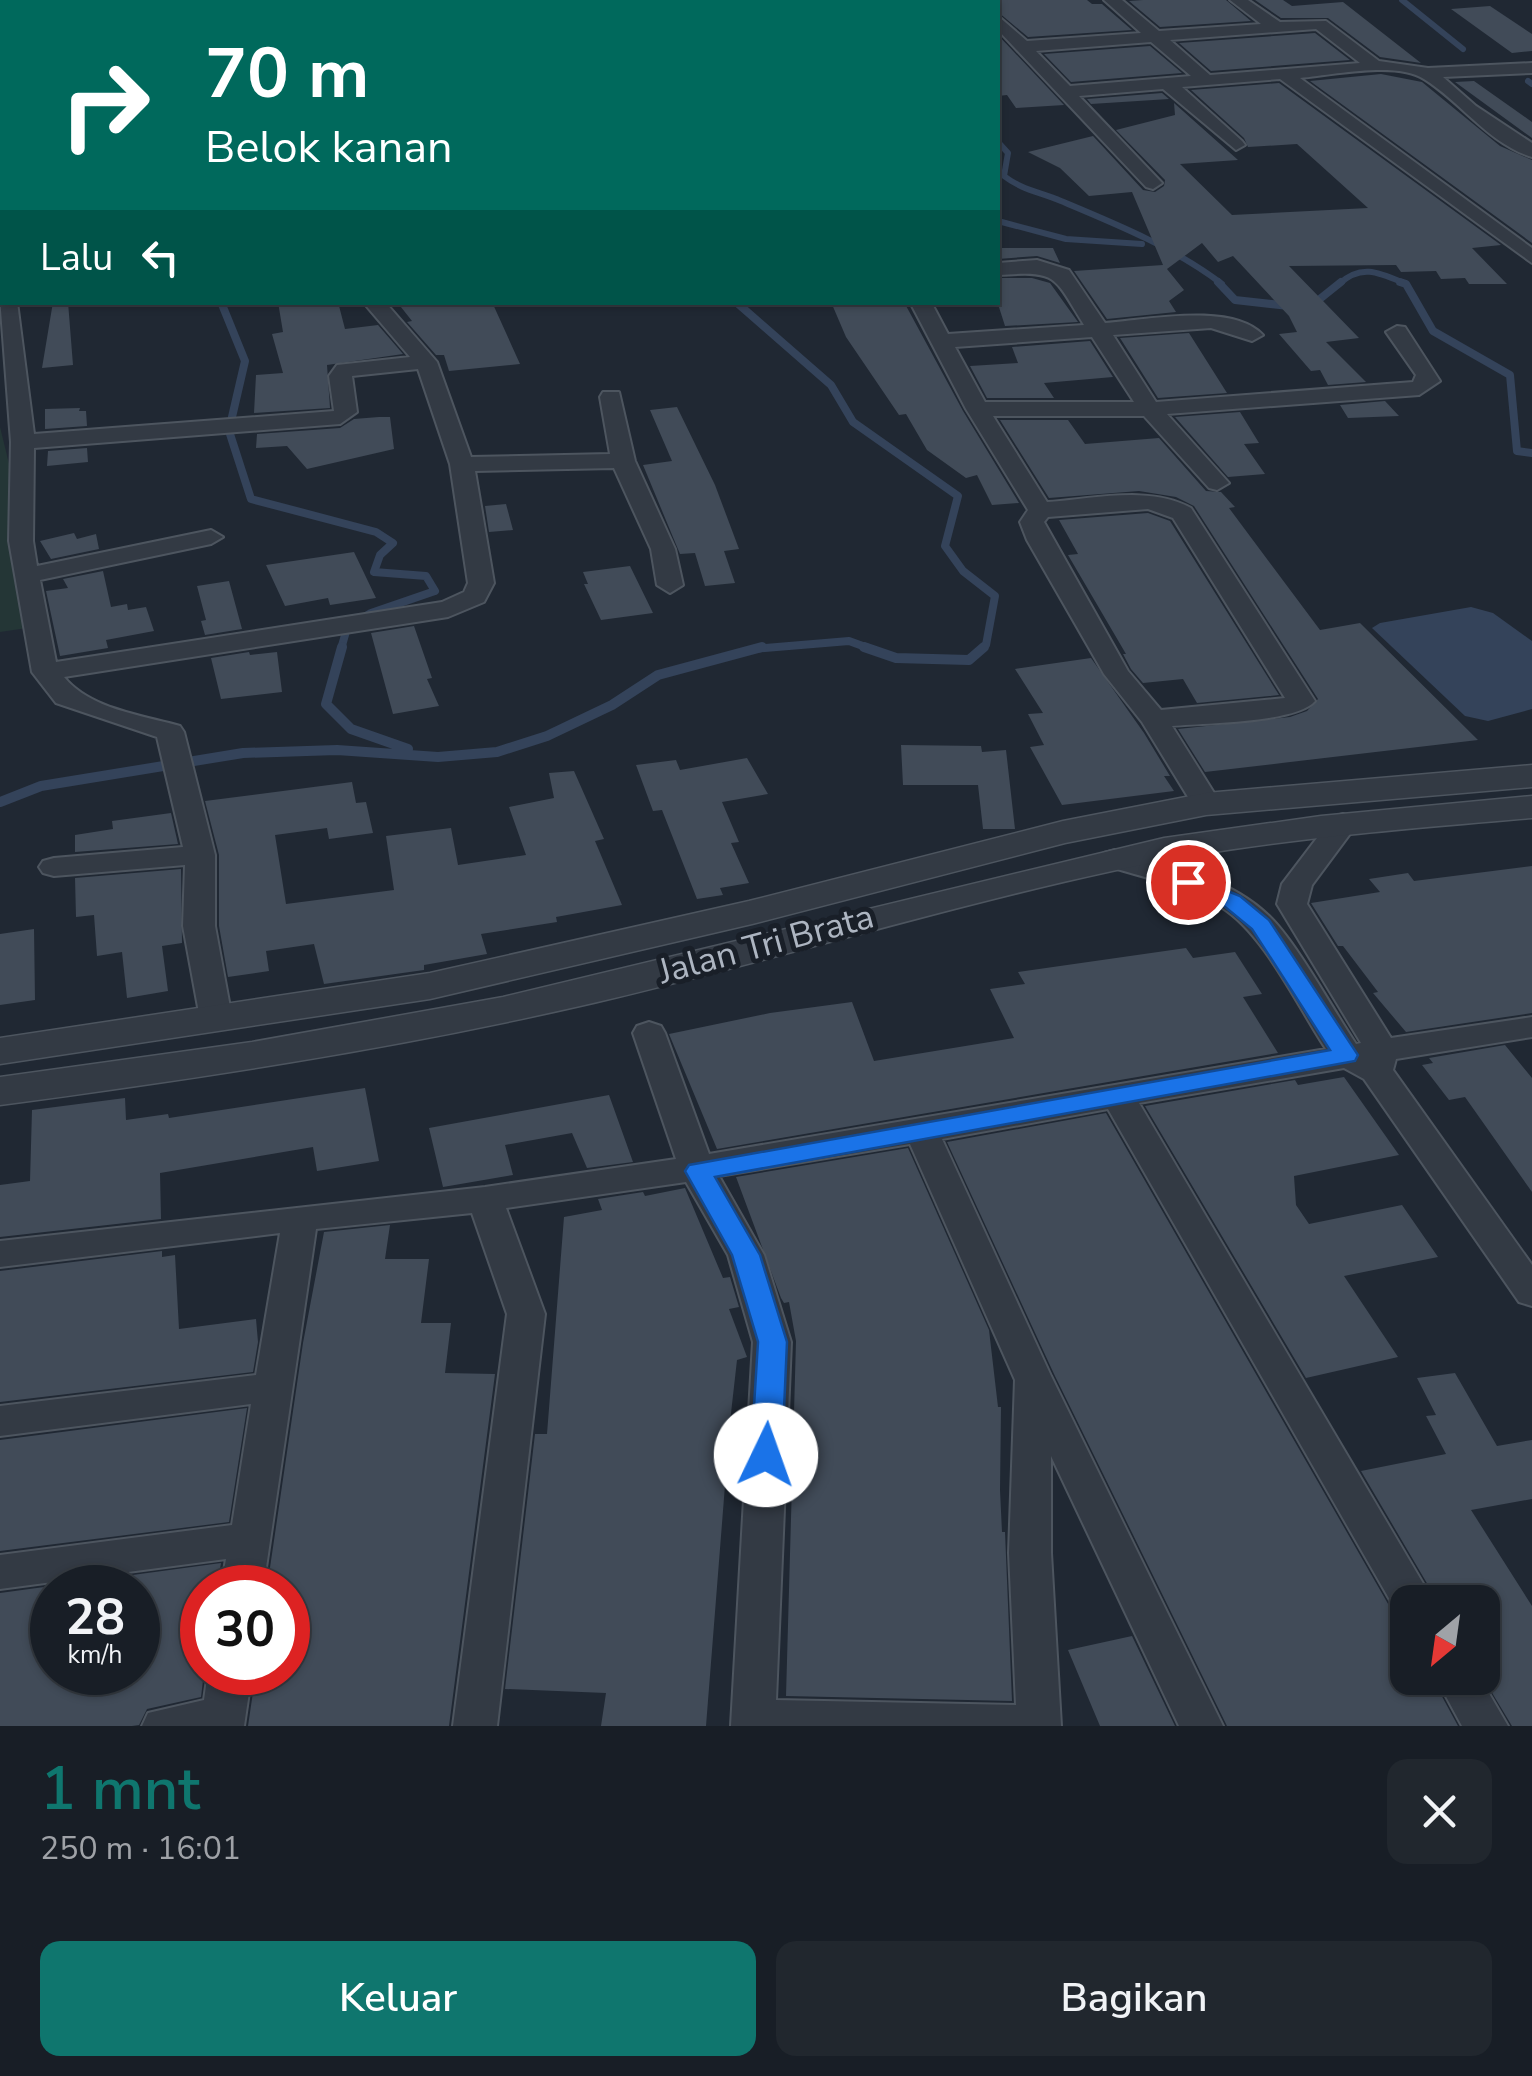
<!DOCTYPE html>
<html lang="id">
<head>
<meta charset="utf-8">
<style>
  :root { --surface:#181e26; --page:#21272e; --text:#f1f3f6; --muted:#9fa2a7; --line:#363c43; --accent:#0f766e }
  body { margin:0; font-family:"Nunito Sans",sans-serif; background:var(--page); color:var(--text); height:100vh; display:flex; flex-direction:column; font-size:38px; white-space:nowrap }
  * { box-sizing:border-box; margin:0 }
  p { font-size:32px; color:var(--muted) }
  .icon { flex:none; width:55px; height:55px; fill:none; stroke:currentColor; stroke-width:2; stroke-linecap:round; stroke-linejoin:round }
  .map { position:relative; height:1726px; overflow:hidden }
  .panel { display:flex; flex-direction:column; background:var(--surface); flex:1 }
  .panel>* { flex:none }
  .guide { position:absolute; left:0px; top:0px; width:1000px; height:305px; box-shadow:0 2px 8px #0004,0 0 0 2px var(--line); background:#00695c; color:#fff; overflow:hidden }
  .needle { width:65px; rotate:209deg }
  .buttons { position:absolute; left:1390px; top:1585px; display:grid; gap:20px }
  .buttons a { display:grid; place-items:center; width:110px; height:110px; border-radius:20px; background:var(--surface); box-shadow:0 2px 8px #0004,0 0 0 2px var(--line); font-size:50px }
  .speed { position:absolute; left:30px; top:1565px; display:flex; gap:20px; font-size:50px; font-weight:700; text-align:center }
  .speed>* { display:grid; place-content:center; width:130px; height:130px; border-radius:50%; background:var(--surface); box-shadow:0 2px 8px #0004,0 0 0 2px var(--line); line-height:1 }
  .speed small { font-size:25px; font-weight:400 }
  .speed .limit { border:15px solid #d22; background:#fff; color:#111 }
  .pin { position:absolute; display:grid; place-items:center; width:85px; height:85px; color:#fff; margin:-42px; border:5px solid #fff; border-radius:50%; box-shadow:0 2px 10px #0007 }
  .me { position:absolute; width:110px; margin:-55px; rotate:3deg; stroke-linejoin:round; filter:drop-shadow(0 0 8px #0008) }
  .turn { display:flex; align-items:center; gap:35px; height:210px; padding:0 40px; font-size:45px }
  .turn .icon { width:130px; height:130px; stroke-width:2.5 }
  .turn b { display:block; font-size:70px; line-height:85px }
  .then { display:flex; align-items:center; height:95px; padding:0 40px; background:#0003; gap:20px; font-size:38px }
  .round { display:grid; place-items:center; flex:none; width:105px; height:105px; border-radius:20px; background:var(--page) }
  .head { display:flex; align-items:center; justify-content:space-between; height:170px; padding:0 40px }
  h1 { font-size:60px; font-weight:600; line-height:75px; color:var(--accent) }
  .action { display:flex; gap:20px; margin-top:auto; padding:20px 40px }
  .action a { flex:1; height:115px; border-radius:20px; background:var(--accent); color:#fff; font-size:40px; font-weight:600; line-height:115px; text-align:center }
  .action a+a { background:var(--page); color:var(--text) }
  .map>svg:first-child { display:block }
  .green { fill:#243636 }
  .water { fill:#34435a }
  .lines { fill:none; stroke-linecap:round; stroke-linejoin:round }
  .stream-far2 { stroke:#34435a; stroke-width:6 }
  .stream-far1 { stroke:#34435a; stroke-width:8 }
  .stream { stroke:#34435a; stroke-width:10 }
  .building { fill:#414b58; fill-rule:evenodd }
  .minor-casing { stroke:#4d555f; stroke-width:4 }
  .tertiary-casing { stroke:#4d555f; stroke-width:3 }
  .minor { fill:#333a44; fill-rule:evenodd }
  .tertiary { fill:#333a44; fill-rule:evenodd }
  .route { fill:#1a73e8; stroke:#114b97; stroke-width:2.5 }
  .labels { text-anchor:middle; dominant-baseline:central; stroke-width:10; stroke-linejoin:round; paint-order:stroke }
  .street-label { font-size:35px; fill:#adb5c1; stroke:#191f28 }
</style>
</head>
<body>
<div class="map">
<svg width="1532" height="1726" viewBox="0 0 1532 1726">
  <rect width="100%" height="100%" fill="#202833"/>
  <path class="green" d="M0,427L11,472L27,628L0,632Z"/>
  <path class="water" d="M1471,607L1493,613L1532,641V709L1488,721L1465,716L1372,628L1380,623Z"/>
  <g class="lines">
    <path class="stream-far2" d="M1402,0L1463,49
      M1528,81L1532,84
      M998,142L1008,153L1004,176C1022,190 1040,192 1061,201C1116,224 1175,248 1222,284
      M998,221L1066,239L1142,244
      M1339,284C1362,263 1380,273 1406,284"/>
    <path class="stream-far1" d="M1218,282L1235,300L1289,306
      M1400,282L1406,284L1433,331L1510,375L1517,451L1532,453
      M221,302L245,361L232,417
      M736,302L831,385L853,422L958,496L945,546L963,571L995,596L986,645L981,649
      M1311,306L1341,282
      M230,434L251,499L376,532L393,543L380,555L374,572L426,576L435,591L371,613L347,628L341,649
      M753,649L849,641L871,649"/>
    <path class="stream" d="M342,647L326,704L351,729L408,749
      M864,647L896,658L969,660L984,647
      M0,802L41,786L243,753L337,750L438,757L497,752L547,736L612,705L658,675L762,647"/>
  </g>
  <path class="building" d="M998,0H1087L1092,4H1102L1132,30L1028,37L998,12Z
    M1143,0H1226L1251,21L1160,27L1129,1Z
    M1255,0H1283L1292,6L1343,2L1421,63L1380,57L1328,18H1281Z
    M1490,6L1532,34V51L1512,53L1451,9Z
    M1315,33L1350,60L1211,71L1179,43Z
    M998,35L1064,105L1016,108L1007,95L998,96Z
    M1150,46L1182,73L1071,82L1044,54Z
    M1381,74L1422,82L1500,146L1532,160V243L1310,81Z
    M1474,81L1532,122V138L1455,82Z
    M1279,83L1501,245L1472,248L1507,284H1469L1465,278L1441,279L1436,271L1401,272L1396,265L1289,266L1359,338L1326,342L1366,382L1328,385L1320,370L1311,371L1279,334L1297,332L1289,316L1233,256L1218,262L1202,243L1167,269L1184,290L1169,301L1176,312L1107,319L1074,271L1163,265L1132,192L1089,196L1060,168L1028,152L1093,136L1143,190L1155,192L1164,186L1165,180L1116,130L1175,115L1174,103L1238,160L1180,164L1232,215L1368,208L1297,144L1248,147L1244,138L1191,90Z
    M1162,93L1169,99L1091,104L1087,99Z
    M998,248H1053L1060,263L1037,256L998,259Z
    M998,278H1032L1050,283L1078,322L1005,326L998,304Z
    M53,302H68L73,365L42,368Z
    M278,302H338L345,329L378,325L403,354L327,365L330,408L254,413L256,375L283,373L272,334L283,332Z
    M397,302H492L520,364L449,371L444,355H436L407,322L412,321Z
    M831,302H904L963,411L1019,503L992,505L977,475L966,478L927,450L906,414L899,415L846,337Z
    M1189,333L1227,393L1158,398L1120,338Z
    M1090,341L1113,377L1044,383L1054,398H987L970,366L1018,363L1012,347Z
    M1385,401L1399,416L1348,418L1340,405Z
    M677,407L715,485L739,549L724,551L735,583L705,586L695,553L680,554L643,465L672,461L650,410Z
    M80,408L79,411H86L87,426L45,429V409Z
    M1240,412L1259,443L1244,444L1265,474L1228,477L1175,417Z
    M379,417H390L394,449L307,469L287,446L256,448L257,434L340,428L354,419Z
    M1000,420H1068L1085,444L1159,438L1206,491L1221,492L1235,507L1229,508L1320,630L1360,623L1478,740L1205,772L1178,729L1290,717L1307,711L1318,699L1194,506L1176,497L1139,491L1049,498Z
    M87,448L88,462L47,466L48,451Z
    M506,504L513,530L489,532L485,506Z
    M1148,513L1170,521L1279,695L1197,703L1183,679L1143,683L1131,669L1123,654H1126L1068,555L1078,554L1059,520Z
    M74,533L77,539L96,534L99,549L51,559L40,541Z
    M354,552L376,598L330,605L328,598L285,606L266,565Z
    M630,566L653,613L601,620L584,584H588L583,572Z
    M103,571L111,607L127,604L128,610L146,607L154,631L106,640L108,648L60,656L46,591L68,588L63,579Z
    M229,581L242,629L205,635L201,621L206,620L197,586Z
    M414,626L432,678L427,679L439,706L393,714L371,633Z
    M249,652L250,655L277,652L282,692L221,699L211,658Z
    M1091,658L1144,733L1170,776H1164L1174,791L1062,805L1030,747L1044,745L1028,714L1043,713L1015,669Z
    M901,745L981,746L982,752L1006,750L1015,829H983L978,785H903Z
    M747,758L768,794L722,802L739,842L731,843L749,883L720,888L723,895L697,899L662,810L653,811L636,765L676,760L680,770Z
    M574,771L604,839L595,841L622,905L556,917L557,922L481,934L487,954L424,965V970L324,984L314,944L266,951L269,971L228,977L219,926V855L205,801L352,782L356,803L366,802L373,833L329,839L327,828L275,835L286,904L394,890L386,836L451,828L458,865L526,855L509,807L554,798L549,773Z
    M171,813L178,844L75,852V835L113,829L112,821Z
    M1532,866V1013L1406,1032L1373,993L1378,992L1343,946H1338L1311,903L1380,892L1369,879L1408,873L1414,881Z
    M181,869L182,943L162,946L168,991L127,998L122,952L97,956L94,915L76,917L75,878Z
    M34,929L35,1000L0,1005V934Z
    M1186,948L1193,958L1235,952L1262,994L1243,997L1278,1053L717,1149L669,1034L770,1013L852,1002L874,1061L1014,1038L990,989L1025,984L1018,972Z
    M1505,1045L1532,1078V1192L1465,1097L1449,1100L1422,1065L1433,1063L1429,1058Z
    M1344,1077L1399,1155L1294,1176L1296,1205L1309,1224L1402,1205L1438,1257L1344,1276L1398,1357L1306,1378L1145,1106L1295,1080L1298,1085Z
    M365,1088L379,1161L317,1171L313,1147L160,1173L161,1219L0,1237V1185L30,1181L32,1110L125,1098L126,1120L168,1114L169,1118Z
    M609,1095L633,1162L587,1168L572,1133L505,1145L513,1175L443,1187L429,1128Z
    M1106,1113L1395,1616L1408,1626V1678H1432L1458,1726H1227L1054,1374L947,1142Z
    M908,1148L989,1330L998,1407H1001L1000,1490L1002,1532H1005L1012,1701L786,1696L796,1341L789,1302L784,1303L781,1298L736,1177Z
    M685,1188L723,1278L730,1277L739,1307L729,1309L747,1357L737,1360L730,1422L706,1726H601L606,1693L505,1689L535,1434H547L564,1217L602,1210L598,1199L643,1192L645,1196Z
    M390,1225L385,1259H429L421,1323H451L445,1373L495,1374L449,1726H248L256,1672H288V1588H267L303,1343L324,1232Z
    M162,1251V1257L175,1255L179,1329L256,1319L258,1342L253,1372L0,1402V1271Z
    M1455,1373L1497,1446L1532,1440V1499L1471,1510L1532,1606V1726H1512L1482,1676V1602H1438L1361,1471L1446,1454L1426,1416L1436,1415L1417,1378Z
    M247,1408L229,1522L0,1551V1440Z
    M221,1563L217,1588H202L204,1672L201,1697L147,1709L139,1725L132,1726H0V1593ZM52,1588H138V1672H52Z
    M1132,1636L1175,1726H1100L1068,1650Z"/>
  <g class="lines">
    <g class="minor-casing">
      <path id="minor" d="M0,0H11V2H2V7Z
        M312,0H328L329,2H313Z
        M424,0H443L444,2H426Z
        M697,0H714L715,2H699Z
        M966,0H983L984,2H968Z
        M1104,0H1122L1159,31L1261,24L1230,0H1248L1280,22L1326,21L1379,61L1428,68L1532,63V73L1443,77L1476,106L1532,143V157C1489,144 1461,102 1424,79C1397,61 1332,75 1300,78L1532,248V263L1280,79L1182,87L1242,141L1245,145L1236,150L1163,89L1079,96L1162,183L1153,189L1146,187L998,30V16L1027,41L1141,33ZM1316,29L1360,63L1210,75L1170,40ZM1151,42L1191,76L1070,86L1036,51Z
        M2,166V280H0Z
        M1037,260L1069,270L1105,323C1146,320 1232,302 1263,335L1252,341L1211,328L1113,335L1156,402L1413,382L1416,375L1386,332L1397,326L1405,327L1440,381L1419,395L1167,414L1229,483L1217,490L1209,488L1144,416H993L1047,502C1094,499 1149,485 1191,508L1315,701C1297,723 1202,723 1172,726L1221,804L1216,810H1196L1142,722L1104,674L1027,540L1020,522L1028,510L966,409L910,302H931L948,334L1084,325C1053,275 1058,271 998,275V263ZM1092,337L1134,402H985L955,347ZM1148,509L1173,518L1285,698L1161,710L1128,671L1044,522L1048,517Z
        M0,297L2,302H17L34,434L334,411L329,376L337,365L410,357L363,302H385L437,362L471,457L610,454L600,397L603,392H619L635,461L675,549L683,585L670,593L657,585L651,549L614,468L475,471L494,583L484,602L448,617L64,677C90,709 141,715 180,726L184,732L215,855V926L232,1018L228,1025L216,1028L204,1025L200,1018L183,926L185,865L54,876L43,873L39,867L43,861L54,858L183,847L157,737L56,703L32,672L9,541L11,442ZM418,369L450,464L468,583L464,592L442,602L56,662L40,580L211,544L223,537L211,530L37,566L33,541L34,448L340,424L357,412L352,376Z
        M1343,814L1353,817L1358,823L1312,885L1307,904L1391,1038L1532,1017V1037L1396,1059L1393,1070L1532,1265V1306L1519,1302L1364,1079L1344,1068L1139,1103L1434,1602H1408V1617L1398,1614L1108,1109L942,1139L1051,1376L1223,1726H1179L1051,1456V1553L1061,1726H731L753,1342L728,1255L686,1182L506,1208L545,1314L497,1726H453L507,1314L472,1213L316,1229L263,1588H221L226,1559L0,1589V1555L232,1525L251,1404L0,1436V1406L256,1375L280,1233L0,1267V1241L485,1187L676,1159L633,1033L637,1026L649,1022L661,1026L665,1033L709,1154L1326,1049C1298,1007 1264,933 1221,907C1186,886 1142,877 1104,865L1100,859L1104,853L1115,850C1167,863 1230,878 1269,916C1297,943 1333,1010 1356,1044L1361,1043L1277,904L1282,884L1333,817ZM910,1144L1015,1380L1009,1553L1016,1705L776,1700L791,1342L764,1255L719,1176Z
        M208,1672H252L244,1726H142L148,1713L204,1700Z
        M1436,1678H1480L1508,1726H1462Z"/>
    </g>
    <g class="tertiary-casing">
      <path id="tertiary" d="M1532,765V787L1206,815L1065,843L752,924L430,999L0,1064V1038L430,973L749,901L1063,821L1206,793Z
        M1532,796V818C1391,830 1250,841 1112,871C933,910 758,965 580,1006C388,1050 194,1079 0,1105V1077L252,1042L503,997L1164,838L1321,816Z"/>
    </g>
    <use href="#minor" class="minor"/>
    <use href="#tertiary" class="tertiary"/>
  </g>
  <path class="route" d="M1188,875L1240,896L1269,920L1358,1055L1355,1061L715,1177L760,1255L787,1342L782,1455L777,1463L766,1466L756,1463L751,1455L758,1342L732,1255L685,1171L689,1165L1330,1050L1252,929L1224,906L1180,887L1177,882L1180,877Z"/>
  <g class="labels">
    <g class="street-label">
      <text transform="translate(766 944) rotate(-15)">Jalan Tri Brata</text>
    </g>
  </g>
</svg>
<div class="buttons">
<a><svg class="needle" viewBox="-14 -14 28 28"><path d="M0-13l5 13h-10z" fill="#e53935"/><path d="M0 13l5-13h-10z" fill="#9fa2a7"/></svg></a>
</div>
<div class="speed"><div>28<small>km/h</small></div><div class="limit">30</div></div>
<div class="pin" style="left:1188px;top:882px;background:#d93025"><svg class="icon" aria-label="arrive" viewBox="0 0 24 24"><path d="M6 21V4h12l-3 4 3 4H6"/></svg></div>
<svg class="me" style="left:766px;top:1455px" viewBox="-20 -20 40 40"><circle r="19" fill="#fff"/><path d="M0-13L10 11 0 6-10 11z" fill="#1a73e8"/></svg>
<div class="guide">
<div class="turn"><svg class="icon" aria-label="right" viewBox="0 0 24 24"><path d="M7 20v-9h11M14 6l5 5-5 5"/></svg><div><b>70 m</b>Belok kanan</div></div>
<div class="then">Lalu<svg class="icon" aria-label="left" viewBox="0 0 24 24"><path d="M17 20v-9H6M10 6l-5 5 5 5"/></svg></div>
</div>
</div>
<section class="panel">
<div class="head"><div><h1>1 mnt</h1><p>250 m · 16:01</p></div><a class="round"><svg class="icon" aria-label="close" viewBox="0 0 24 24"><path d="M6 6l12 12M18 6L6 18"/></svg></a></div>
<div class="action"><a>Keluar</a><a>Bagikan</a></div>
</section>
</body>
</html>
